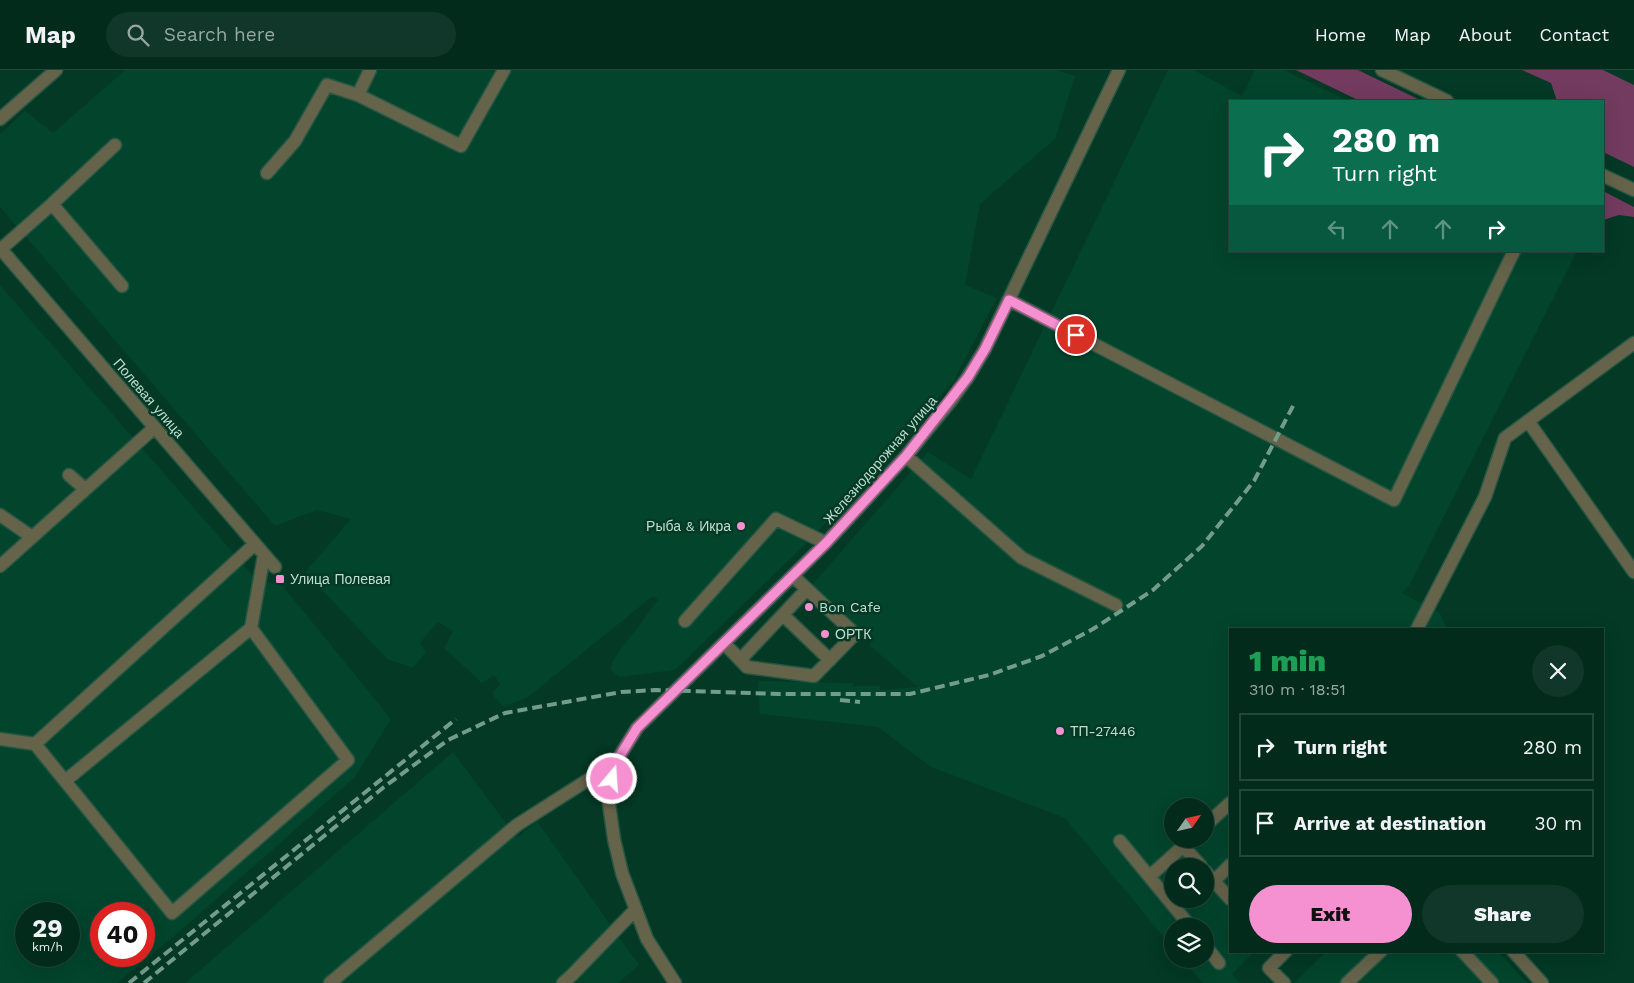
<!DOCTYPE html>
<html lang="en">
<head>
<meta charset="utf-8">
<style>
  :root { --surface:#022b1c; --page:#103729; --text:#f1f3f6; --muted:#96a7a3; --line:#23473b; --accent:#f590d1 }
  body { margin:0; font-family:"Work Sans",sans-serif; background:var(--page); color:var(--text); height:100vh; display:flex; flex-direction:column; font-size:19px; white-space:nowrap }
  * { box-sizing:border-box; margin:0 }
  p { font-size:16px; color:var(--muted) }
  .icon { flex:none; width:28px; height:28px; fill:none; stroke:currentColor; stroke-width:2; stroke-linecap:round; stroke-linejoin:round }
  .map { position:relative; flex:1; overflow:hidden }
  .sheet { position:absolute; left:1229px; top:558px; width:375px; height:325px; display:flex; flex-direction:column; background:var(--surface); border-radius:0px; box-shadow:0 5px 20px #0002,0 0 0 1px var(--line) }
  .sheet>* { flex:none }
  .top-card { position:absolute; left:1229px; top:30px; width:375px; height:152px; border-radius:0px; box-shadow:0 5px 20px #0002,0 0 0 1px var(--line); background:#0b6e4f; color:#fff; overflow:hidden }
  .needle { width:32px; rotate:56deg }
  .buttons { position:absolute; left:1164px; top:728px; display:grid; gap:10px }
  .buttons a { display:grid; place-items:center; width:50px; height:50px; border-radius:50%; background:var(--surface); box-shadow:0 5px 20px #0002,0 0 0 1px var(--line); font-size:25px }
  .speed { position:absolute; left:15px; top:832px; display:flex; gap:10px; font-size:25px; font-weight:700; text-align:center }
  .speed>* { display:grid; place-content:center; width:65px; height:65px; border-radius:50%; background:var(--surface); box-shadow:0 5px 20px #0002,0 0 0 1px var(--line); line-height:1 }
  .speed small { font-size:12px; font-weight:400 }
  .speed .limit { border:8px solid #d22; background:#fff; color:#111 }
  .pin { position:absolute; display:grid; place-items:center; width:42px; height:42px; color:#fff; margin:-21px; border:2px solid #fff; border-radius:50%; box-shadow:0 1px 5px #0007 }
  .me { position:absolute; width:55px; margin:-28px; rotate:18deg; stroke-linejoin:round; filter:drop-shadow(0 0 4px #0008) }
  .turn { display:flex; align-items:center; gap:18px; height:105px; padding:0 20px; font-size:22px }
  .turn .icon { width:65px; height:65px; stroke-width:2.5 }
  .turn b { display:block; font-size:35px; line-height:42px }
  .lanes { display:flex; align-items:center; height:48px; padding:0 20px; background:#0003; justify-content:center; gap:25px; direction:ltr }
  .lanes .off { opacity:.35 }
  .round { display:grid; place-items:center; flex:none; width:52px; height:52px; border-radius:26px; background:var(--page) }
  .head { display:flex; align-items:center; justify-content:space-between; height:85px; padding:0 20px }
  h1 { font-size:30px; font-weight:800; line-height:38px; color:#1e9e55 }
  .primary-button { display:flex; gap:10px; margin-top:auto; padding:10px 20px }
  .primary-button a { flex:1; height:58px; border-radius:30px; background:var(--accent); color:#111; font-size:20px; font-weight:800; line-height:58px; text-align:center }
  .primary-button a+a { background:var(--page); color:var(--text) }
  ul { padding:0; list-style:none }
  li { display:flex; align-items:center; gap:15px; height:68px; margin:0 10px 8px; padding:0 10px; border:2px solid var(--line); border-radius:0px }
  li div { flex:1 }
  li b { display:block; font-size:19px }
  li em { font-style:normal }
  header { display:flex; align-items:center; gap:30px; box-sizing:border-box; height:70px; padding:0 25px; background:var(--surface); border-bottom:1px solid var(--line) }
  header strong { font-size:24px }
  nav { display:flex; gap:28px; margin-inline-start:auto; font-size:18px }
  .search { width:350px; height:45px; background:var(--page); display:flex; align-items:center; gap:12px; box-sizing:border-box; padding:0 18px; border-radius:28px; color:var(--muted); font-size:19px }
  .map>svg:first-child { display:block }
  .built { fill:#03442d; fill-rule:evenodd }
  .green { fill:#723b5f }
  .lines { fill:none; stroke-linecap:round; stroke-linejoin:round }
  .minor-casing { stroke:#255743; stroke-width:15 }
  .minor { stroke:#66634b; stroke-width:12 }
  .rail { stroke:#749c8a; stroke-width:4; stroke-dasharray:10 5; stroke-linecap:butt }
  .route-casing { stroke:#9f5e88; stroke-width:12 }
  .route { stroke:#f590d1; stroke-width:9 }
  .poi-dot { fill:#f590d1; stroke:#033925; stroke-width:2 }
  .labels { text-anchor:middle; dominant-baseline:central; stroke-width:5; stroke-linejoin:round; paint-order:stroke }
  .street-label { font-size:14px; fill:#bfdecd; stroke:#033925 }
  .poi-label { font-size:14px; fill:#bfdecd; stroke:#033925; text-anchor:start }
</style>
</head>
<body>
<header>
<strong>Map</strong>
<div class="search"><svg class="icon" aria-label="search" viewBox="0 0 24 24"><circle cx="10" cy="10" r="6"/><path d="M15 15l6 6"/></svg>Search here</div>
<nav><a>Home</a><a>Map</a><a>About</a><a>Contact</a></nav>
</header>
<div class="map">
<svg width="1634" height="913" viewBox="0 0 1634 913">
  <rect width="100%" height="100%" fill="#033925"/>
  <path class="built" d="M125,0H1056L1075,6L1055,69L980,134L965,215L997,228L954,310L891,383L807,473L675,600L619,607L610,599L615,587L658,530L653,526L528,627L504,637L492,624L500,614L494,605L482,613L444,578L453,561L438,552L420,573L426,582L413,598L387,589L305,502L351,449L317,440L275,456L0,137V64L25,41L53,63Z
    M1168,0H1194L1242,26L1255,0H1284L1349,31H1230V181H1577L1410,514L1402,523L1440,543L1447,559H1230V881H1255L1232,904L1240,913H1203L1182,889H1205V856H1172V877L1065,748L931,697L878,657L760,644L759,632L758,611L853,613V616H880V620L918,617L869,575L873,570L811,516L928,382L971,409ZM1172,736H1205V769H1172ZM1172,796H1205V829H1172Z
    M0,215L256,509L283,516L391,649L355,707L178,863L117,913H0ZM26,844H69V886H26ZM101,844H144V886H101Z
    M453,682L517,768L537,751L639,895L618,913H185Z
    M1327,881H1497L1527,913H1294Z"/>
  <path class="green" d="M1296,0H1358L1422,31H1360Z
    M1522,0H1603L1634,15V97L1603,82L1602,31H1557L1551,13Z
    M1603,121L1634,137V147L1619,145L1603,150Z"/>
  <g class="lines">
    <g class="minor-casing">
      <path id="minor" d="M370,0L358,25L461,76L504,0
        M1382,0L1447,31
        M0,49L56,0
        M267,103L295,71L327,15L358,25
        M1602,105L1634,120
        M52,134L115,75
        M0,178L275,497
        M1,179L52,134L122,216
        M1009,230L1394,430L1514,181
        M1528,351L1634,502
        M906,386L1022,488L1116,535
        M69,405L85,419
        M0,445L32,467
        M0,496L154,358
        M783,545L830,590
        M685,551L776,449L826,473
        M251,558L264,485
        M1417,559L1485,427L1505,368L1634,273
        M724,573L747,597L814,606L855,564L793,506
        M740,590L807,519
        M0,669L35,674L255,474
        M35,674L172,843L348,690L251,558L65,711
        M1205,756L1230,733
        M1120,771L1190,856
        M1183,776L1201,796
        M1205,801L1230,829
        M1150,806L1191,769
        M1214,811L1230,795
        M1205,875L1219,893
        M1462,881L1492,913
        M1513,881L1542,913
        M330,913L517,755L616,692
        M563,913L572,905L636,839
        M675,913L647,869L622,803L614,769L608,727L616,692L637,658L826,473L906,386L950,332L968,307L985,279L1119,0
        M1284,913L1269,898L1286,881
        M1347,913L1381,881"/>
    </g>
    <use href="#minor" class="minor"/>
    <path class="rail" d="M840,630L860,632
      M129,913L456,649
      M144,913L384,717L448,670L505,643L621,622L656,620L780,624H910L989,605L1042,586L1093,559L1153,520L1202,476L1254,411L1294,334"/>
  </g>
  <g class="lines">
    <g class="route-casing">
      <path id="route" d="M612,709L616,692L637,658L826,473L906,386L968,307L985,279L1009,230L1076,265"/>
    </g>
    <use href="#route" class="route"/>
  </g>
  <g class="poi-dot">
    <circle cx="741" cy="456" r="5"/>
    <rect x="275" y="504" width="10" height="10" rx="2.5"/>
    <circle cx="809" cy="537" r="5"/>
    <circle cx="825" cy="564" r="5"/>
    <circle cx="1060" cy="661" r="5"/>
  </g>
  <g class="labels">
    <g class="street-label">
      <text transform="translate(149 328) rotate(49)">Полевая улица</text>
      <text transform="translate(880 390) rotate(-49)">Железнодорожная улица</text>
    </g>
    <g class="poi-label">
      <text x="731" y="456" text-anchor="end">Рыба &amp; Икра</text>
      <text x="290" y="509">Улица Полевая</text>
      <text x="819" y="537">Bon Cafe</text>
      <text x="835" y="564">ОРТК</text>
      <text x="1070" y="661">ТП-27446</text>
    </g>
  </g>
</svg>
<div class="buttons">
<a><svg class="needle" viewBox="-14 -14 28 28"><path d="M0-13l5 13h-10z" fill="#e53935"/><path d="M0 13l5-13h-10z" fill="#96a7a3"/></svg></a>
<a><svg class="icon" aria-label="search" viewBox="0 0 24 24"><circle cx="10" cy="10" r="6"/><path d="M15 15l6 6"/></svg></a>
<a><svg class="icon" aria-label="layers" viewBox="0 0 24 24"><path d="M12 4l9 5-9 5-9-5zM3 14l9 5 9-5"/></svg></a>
</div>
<div class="speed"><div>29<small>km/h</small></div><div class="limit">40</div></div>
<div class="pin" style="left:1076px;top:265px;background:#d93025"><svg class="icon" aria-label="arrive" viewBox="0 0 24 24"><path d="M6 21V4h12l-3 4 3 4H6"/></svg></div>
<svg class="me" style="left:612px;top:709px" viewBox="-20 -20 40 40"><circle r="17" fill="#f590d1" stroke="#fff" stroke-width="3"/><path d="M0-11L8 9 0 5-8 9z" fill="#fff"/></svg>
<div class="top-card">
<div class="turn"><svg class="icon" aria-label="right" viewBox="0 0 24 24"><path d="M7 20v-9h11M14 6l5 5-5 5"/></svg><div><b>280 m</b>Turn right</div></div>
<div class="lanes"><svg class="icon off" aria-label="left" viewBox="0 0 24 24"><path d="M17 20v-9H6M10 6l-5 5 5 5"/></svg><svg class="icon off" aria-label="ahead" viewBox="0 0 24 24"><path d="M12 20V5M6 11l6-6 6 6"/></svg><svg class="icon off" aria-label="ahead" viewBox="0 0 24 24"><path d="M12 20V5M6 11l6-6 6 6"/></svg><svg class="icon" aria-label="right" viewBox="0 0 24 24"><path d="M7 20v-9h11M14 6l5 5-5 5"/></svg></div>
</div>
<section class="sheet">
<div class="head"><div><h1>1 min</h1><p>310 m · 18:51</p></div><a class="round"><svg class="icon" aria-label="close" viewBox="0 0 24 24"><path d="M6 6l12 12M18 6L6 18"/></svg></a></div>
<ul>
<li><svg class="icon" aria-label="right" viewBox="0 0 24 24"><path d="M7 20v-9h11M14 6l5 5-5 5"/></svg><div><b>Turn right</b></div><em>280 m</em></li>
<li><svg class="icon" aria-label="arrive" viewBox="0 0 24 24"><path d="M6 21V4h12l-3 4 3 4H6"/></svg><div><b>Arrive at destination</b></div><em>30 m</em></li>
</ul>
<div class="primary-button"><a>Exit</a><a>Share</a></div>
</section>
</div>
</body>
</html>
